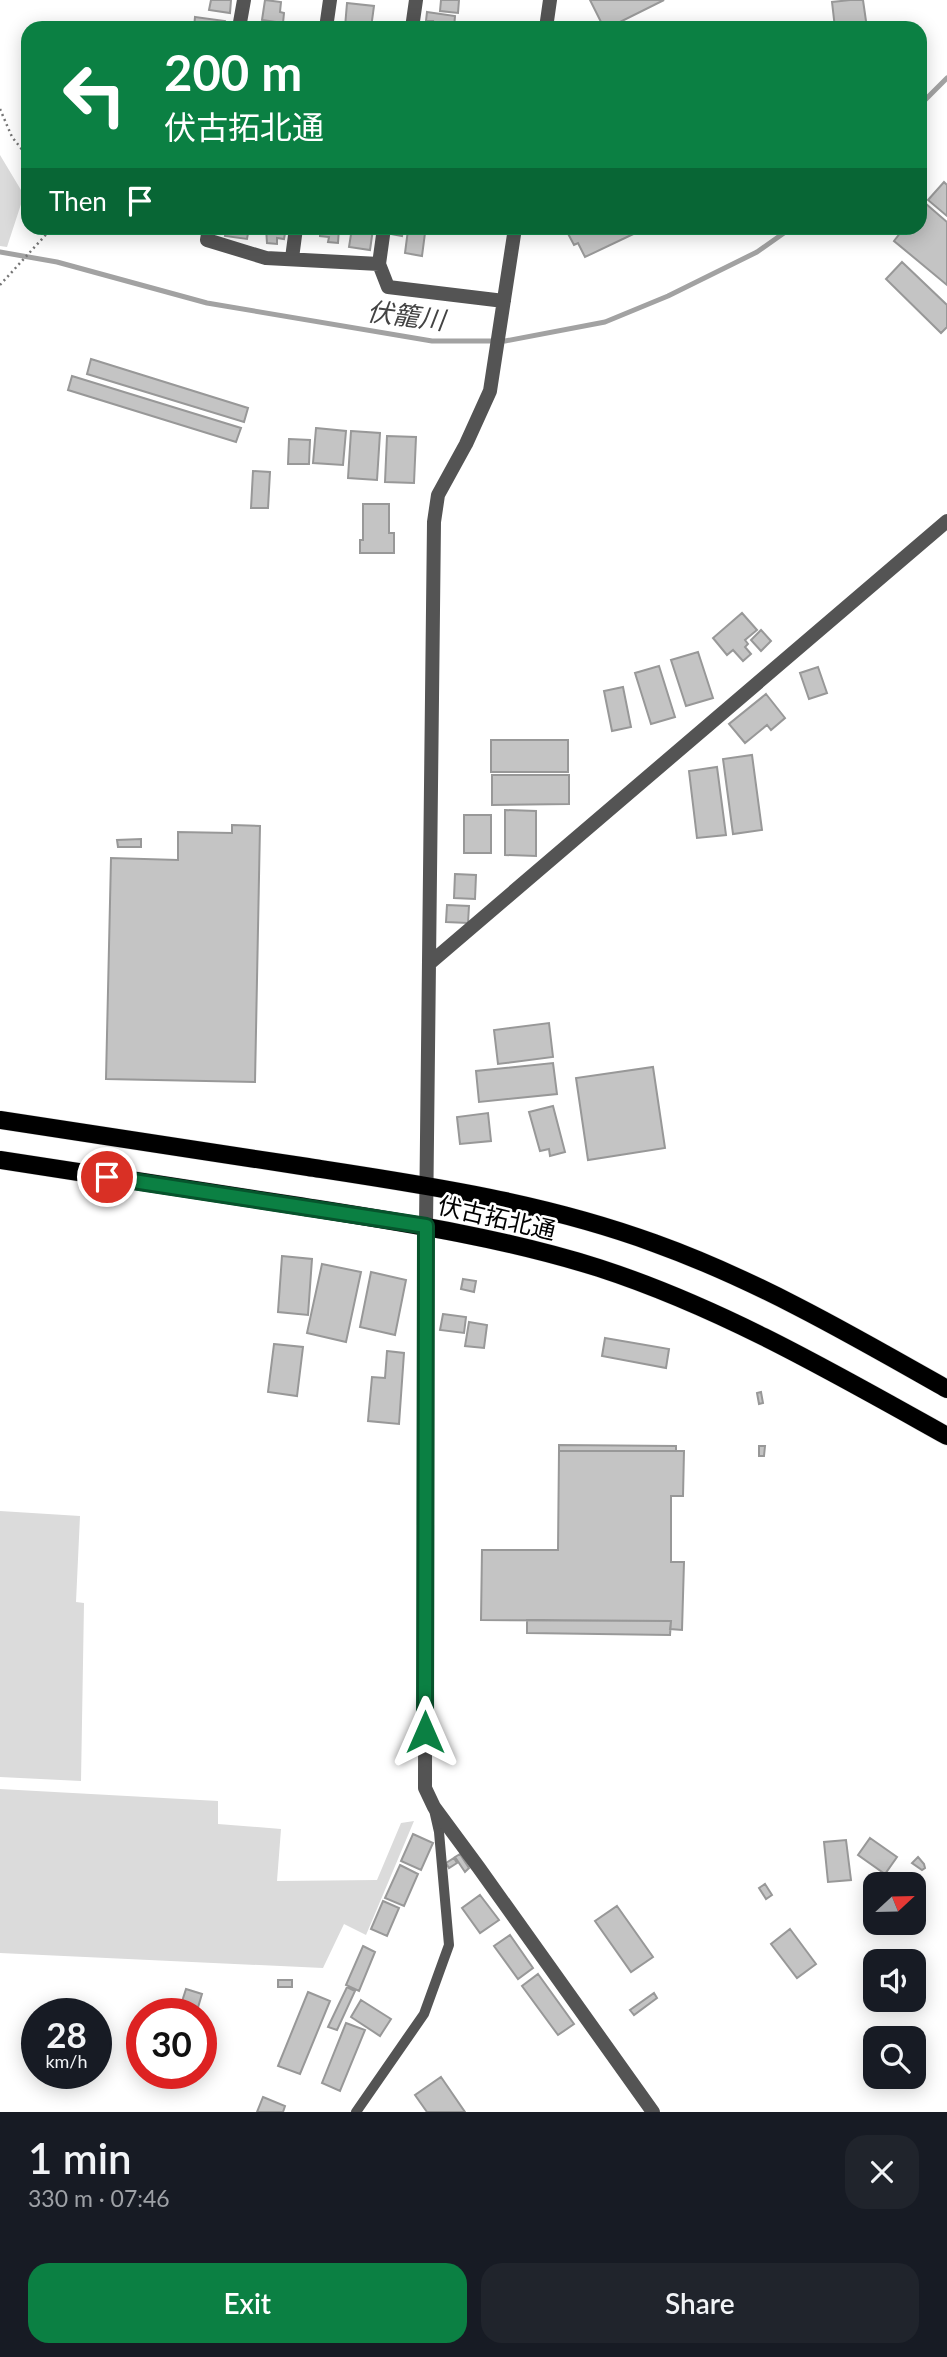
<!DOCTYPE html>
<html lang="en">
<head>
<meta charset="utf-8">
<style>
  :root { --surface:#171b24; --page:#20242c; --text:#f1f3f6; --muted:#9ea1a6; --accent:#0b8043 }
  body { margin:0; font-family:Lato,"Noto Sans JP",sans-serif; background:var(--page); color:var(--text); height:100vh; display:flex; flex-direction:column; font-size:26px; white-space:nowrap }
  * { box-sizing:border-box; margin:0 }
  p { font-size:23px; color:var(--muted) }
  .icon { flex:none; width:38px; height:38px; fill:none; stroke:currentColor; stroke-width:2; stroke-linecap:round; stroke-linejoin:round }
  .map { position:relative; height:2112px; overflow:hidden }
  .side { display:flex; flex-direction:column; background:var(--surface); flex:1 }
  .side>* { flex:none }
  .top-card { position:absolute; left:21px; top:21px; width:906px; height:214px; border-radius:21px; box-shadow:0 4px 18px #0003; background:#0b8043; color:#fff; overflow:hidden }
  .needle { width:46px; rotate:68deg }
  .controls { position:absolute; left:863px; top:1872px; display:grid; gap:14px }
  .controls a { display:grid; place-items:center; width:63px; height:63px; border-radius:14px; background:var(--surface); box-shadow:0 4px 18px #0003; font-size:35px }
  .speed { position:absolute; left:21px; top:1998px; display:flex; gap:14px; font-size:35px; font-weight:700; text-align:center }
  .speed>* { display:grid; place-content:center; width:91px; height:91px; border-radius:50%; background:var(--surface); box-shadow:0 4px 18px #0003; line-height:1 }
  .speed small { font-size:18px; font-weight:400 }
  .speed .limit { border:10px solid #d22; background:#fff; color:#111 }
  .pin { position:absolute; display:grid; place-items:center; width:60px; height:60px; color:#fff; margin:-30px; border:4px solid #fff; border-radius:50%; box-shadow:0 2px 7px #0007 }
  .me { position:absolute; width:77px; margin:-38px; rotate:0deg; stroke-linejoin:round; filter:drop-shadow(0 0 5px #0008) }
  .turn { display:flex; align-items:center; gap:24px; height:147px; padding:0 28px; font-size:32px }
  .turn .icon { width:91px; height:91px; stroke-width:2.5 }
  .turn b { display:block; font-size:49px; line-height:60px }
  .then { display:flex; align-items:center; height:66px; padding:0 28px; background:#0003; gap:14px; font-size:26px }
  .round { display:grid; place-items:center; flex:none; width:74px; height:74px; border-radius:21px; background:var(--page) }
  .headline { display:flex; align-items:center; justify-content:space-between; height:119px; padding:0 28px }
  h1 { font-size:42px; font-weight:600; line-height:52px }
  .button { display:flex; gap:14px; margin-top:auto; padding:14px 28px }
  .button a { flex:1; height:80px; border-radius:21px; background:var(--accent); color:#fff; font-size:28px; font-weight:600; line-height:80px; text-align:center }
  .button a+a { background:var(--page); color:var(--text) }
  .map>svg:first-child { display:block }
  .green { fill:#dbdbdb }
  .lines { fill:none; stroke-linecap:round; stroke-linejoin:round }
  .stream { stroke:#a2a2a2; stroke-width:5 }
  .building { fill:#c4c4c4; stroke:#989898; stroke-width:2 }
  .primary-casing { stroke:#dbdbdb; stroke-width:19 }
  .path { stroke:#767676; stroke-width:2.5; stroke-dasharray:2 3.5; stroke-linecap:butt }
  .service { stroke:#545454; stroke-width:10 }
  .minor { stroke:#545454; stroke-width:14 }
  .primary { stroke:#000; stroke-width:18 }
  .route-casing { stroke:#07532c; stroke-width:18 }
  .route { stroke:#0b8043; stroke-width:12 }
  .labels { text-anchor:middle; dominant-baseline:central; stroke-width:5; stroke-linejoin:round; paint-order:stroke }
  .street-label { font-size:24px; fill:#000; stroke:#fff }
  .water-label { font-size:26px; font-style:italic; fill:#434343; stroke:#fff }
</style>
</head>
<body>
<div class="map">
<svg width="947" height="2112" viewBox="0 0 947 2112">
  <rect width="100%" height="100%" fill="#fff"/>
  <path class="green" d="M0,155L24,195L7,247L0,246Z
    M0,1511L80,1516L76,1602L84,1603L81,1781L0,1777Z
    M0,1789L218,1801V1824L281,1829L277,1881L377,1880L401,1823L414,1821L366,1935L344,1924L323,1968L0,1953Z"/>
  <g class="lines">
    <path class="stream" d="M920,105L947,78
      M0,252L57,262L207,303L432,341H505L605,322L668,296L757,252L791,228"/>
  </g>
  <path class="building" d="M211,0H231L230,13L209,10Z
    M265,0L281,2L280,12L284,13L283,23L262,20Z
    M441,0H459L458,13L440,11Z
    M590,0H664L608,28H604Z
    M850,0H863L867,28H835L832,2Z
    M347,3L374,6L371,28L345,27Z
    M427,12L455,16L454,28H432L433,21H426Z
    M195,17L225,21L224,28H194Z
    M256,23L279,26V28H256Z
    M944,182L947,185V216L928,200Z
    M925,203L947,222V285L894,241L904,228H920V208Z
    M226,228H249L247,239L225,236Z
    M266,228H286L284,239L277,238V244L267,243Z
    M320,228H339L338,243L328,242L329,237L320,236Z
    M352,228L373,229L370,250L349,247Z
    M392,228L403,229L402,236L391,234Z
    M565,228H646L585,257L578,243L574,245Z
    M408,230L425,233L422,256L405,253Z
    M902,262L947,305V327L941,333L886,279Z
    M91,359L248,408L244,422L87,374Z
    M72,376L241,428L236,442L68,390Z
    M316,428L346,431L343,465L313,463Z
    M351,431L380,433L377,480L348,478Z
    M387,436L416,437L414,483L385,482Z
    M289,439L310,440L309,464H288Z
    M253,471L270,472L268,508H251Z
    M363,504H389V533H394V553H360V540H363Z
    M742,613L757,630L745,640L748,644L745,647L751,654L743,661L733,650L727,655L713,638Z
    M761,630L771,641L761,651L751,640Z
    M698,652L713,698L686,706L671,660Z
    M659,666L675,717L651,724L635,673Z
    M818,667L827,693L809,699L800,673Z
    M623,687L631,727L612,731L604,691Z
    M766,694L785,718L771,730L767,725L745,743L729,724Z
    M491,740H568V772H491Z
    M752,755L762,830L733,834L723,759Z
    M717,767L726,835L697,838L689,771Z
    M492,775H569V804L492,805Z
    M505,810L536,811V856L505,855Z
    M464,815H491V853H464Z
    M232,825L260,826L255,1082L106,1079L111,858L178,860V832L232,833Z
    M141,839V847H118L117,840Z
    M455,874L476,875L475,899L454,898Z
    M447,905L469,906L468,923L446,922Z
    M549,1023L553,1057L498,1064L494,1030Z
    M553,1063L557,1094L479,1102L476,1071Z
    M653,1067L665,1148L588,1160L576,1078Z
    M553,1106L565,1152L550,1156L549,1149L540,1151L529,1112Z
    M488,1113L491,1141L460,1144L457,1117Z
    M282,1256L312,1259L308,1315L278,1312Z
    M322,1264L361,1272L346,1342L307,1333Z
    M371,1272L406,1280L395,1335L360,1327Z
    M463,1279L476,1281L474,1292L461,1289Z
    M443,1314L466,1317L464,1333L440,1330Z
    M469,1322L487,1325L484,1348L465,1346Z
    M605,1338L669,1349L666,1368L602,1356Z
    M274,1344L303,1347L297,1396L268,1392Z
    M387,1351L404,1353L399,1424L368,1421L372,1377L385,1378Z
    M761,1392L763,1403L759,1404L757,1393Z
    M559,1445L676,1446V1451H559Z
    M759,1446H765L764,1456H759Z
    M559,1451H684L683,1496H671V1562H684L682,1630L670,1629L671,1621L481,1620L482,1550H558Z
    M527,1620L671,1621L670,1635L527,1633Z
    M413,1834L433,1843L421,1870L401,1861Z
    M870,1838L897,1857L885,1874L858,1855Z
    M846,1840L851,1880L828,1882L824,1842Z
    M460,1854L469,1868L465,1872L455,1857Z
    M918,1857L924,1864L925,1868L922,1870L912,1863Z
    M454,1858L457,1863L449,1868L446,1863Z
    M400,1865L418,1874L404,1906L385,1898Z
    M765,1884L772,1895L766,1899L759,1888Z
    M480,1895L499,1920L480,1933L462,1908Z
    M383,1901L399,1908L387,1936L371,1929Z
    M617,1906L653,1957L631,1972L595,1921Z
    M790,1929L816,1964L797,1978L771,1944Z
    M510,1935L533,1968L518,1979L494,1946Z
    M363,1946L375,1952L359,1991L346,1985Z
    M538,1974L574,2024L558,2035L522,1986Z
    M278,1980H292V1987H278Z
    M347,1987L355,1991L337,2030L328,2027Z
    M186,1989L202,1994L196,2014H178Z
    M308,1992L330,2001L300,2074L278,2066Z
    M654,1993L657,1998L634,2015L630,2010Z
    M361,2000L391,2019L380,2036L351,2017Z
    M346,2023L365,2030L340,2091L322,2083Z
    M161,2074H181L179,2080Z
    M441,2077L465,2112H427L415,2095Z
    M263,2097L285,2106L283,2112H257Z"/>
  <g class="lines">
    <g class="primary-casing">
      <path id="primary" d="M0,1120C103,1136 206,1152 308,1167C425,1185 542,1202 654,1243C757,1280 852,1335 947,1389
        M0,1160C100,1175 199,1191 299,1206C400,1222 501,1237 599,1268C722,1308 834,1373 947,1436"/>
    </g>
    <path class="path" d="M0,109L12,137L28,157
      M0,285L52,228"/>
    <path class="service" d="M356,2112L424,2014L449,1945L439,1832L434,1810"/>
    <path class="minor" d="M239,28L244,0
      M326,28L330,0
      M412,28L416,0
      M546,28L550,0
      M209,228L207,240L266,258L379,264L388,287L504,301
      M515,228L490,391L466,444L438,495L434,522L426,1226L425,1788L434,1807L479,1868L653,2112
      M292,258L296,228
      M379,264L384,228
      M430,963L947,521"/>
    <use href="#primary" class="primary"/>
  </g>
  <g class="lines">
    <g class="route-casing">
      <path id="route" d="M107,1177L426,1226L425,1732"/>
    </g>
    <use href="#route" class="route"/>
  </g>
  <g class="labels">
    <g class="street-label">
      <text transform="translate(497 1217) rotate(13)">伏古拓北通</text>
    </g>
    <g class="water-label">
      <text transform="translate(406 315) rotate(7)">伏籠川</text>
    </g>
  </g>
</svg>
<div class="controls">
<a><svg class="needle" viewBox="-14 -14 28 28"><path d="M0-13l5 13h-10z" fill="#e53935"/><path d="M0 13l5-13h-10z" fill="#9ea1a6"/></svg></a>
<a><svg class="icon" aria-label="sound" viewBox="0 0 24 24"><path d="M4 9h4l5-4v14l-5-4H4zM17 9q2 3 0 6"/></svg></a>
<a><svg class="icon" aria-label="search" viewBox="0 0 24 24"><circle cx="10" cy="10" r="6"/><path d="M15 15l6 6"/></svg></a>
</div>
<div class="speed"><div>28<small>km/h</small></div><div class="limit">30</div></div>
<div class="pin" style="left:107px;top:1177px;background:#d93025"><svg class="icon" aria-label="arrive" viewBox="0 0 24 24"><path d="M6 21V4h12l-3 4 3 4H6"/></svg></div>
<svg class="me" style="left:425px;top:1732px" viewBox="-20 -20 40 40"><path d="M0-17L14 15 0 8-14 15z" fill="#0b8043" stroke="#fff" stroke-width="4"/></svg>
<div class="top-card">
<div class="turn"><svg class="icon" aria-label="left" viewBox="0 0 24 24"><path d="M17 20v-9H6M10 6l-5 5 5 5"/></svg><div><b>200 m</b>伏古拓北通</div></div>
<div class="then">Then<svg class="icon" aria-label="arrive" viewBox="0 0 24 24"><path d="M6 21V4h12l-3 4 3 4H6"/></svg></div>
</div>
</div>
<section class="side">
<div class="headline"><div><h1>1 min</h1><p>330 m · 07:46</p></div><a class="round"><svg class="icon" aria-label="close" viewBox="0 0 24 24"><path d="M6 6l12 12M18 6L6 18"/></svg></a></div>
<div class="button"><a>Exit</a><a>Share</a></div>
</section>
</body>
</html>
